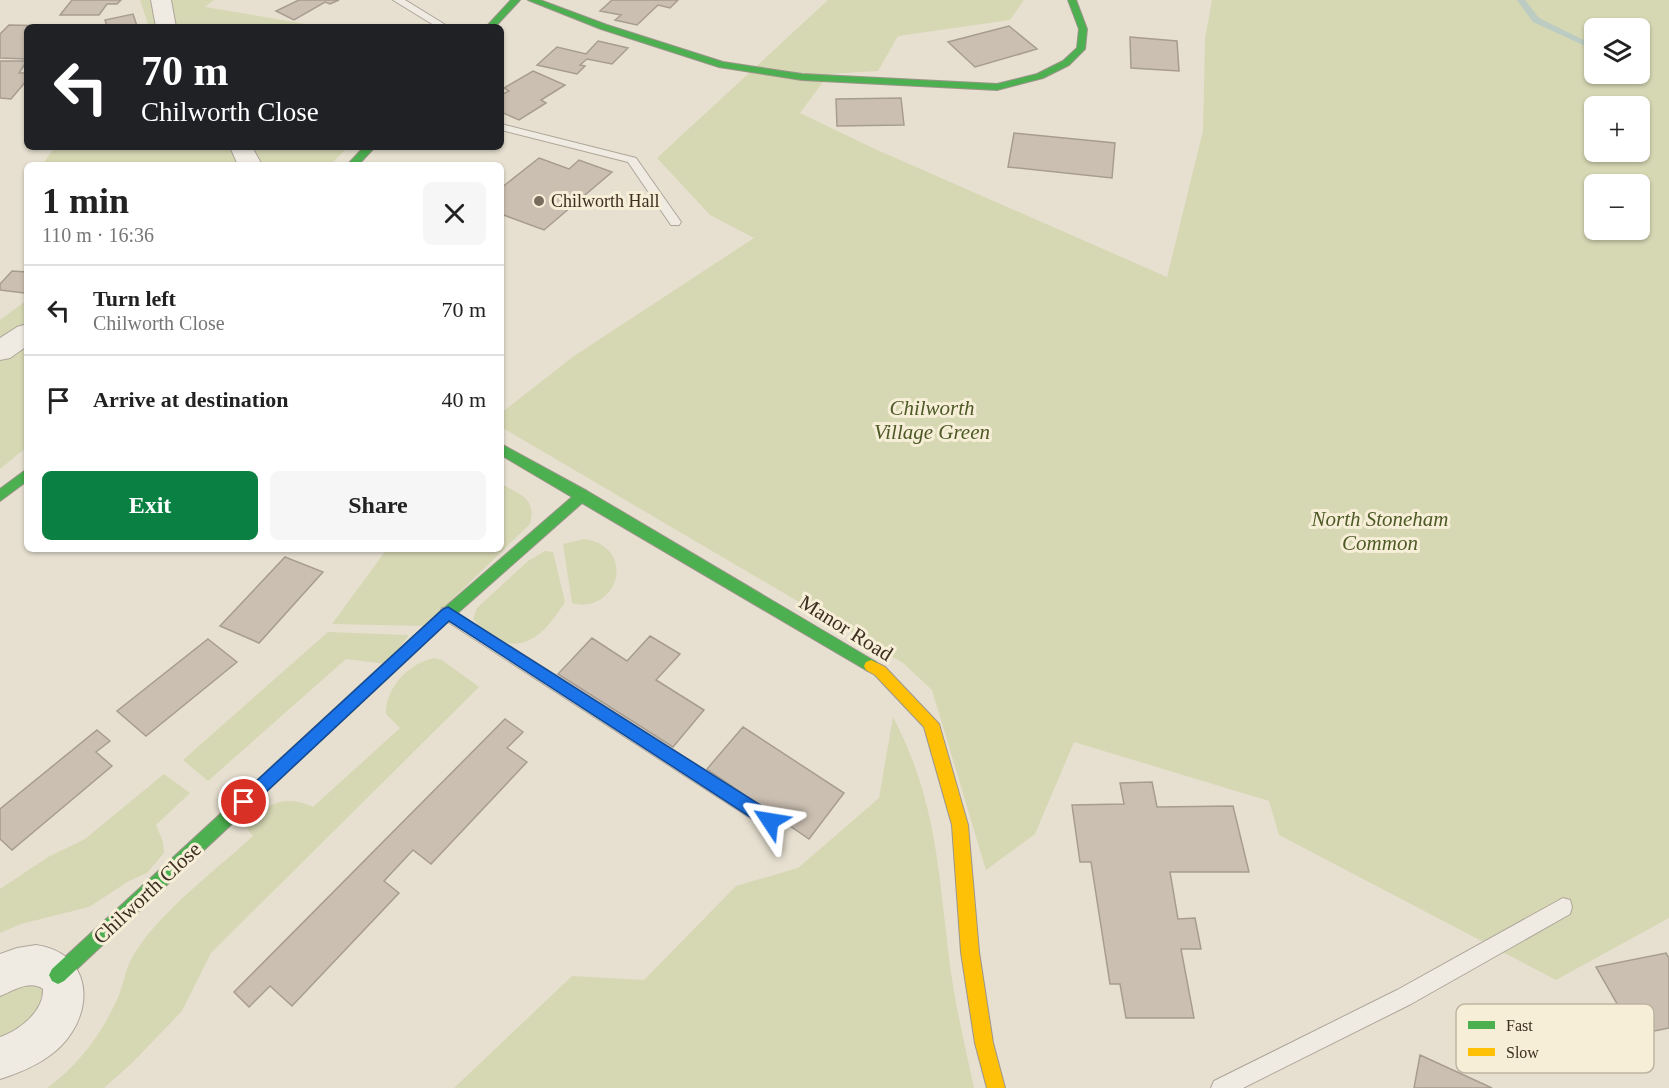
<!DOCTYPE html>
<html lang="en">
<head>
<meta charset="utf-8">
<style>
  :root { --surface:#fff; --page:#f6f6f6; --text:#222; --muted:#767676; --line:#e0e0e0; --accent:#0b8043 }
  body { margin:0; font-family:Georgia,serif; background:var(--page); color:var(--text); height:100vh; display:flex; flex-direction:column; font-size:22px; white-space:nowrap }
  * { box-sizing:border-box; margin:0 }
  p { font-size:20px; color:var(--muted) }
  .icon { flex:none; width:33px; height:33px; fill:none; stroke:currentColor; stroke-width:2; stroke-linecap:round; stroke-linejoin:round }
  .map { position:relative; flex:1; overflow:hidden }
  .side { position:absolute; left:24px; top:162px; width:480px; height:390px; display:flex; flex-direction:column; background:var(--surface); border-radius:9px; box-shadow:0 2px 4px #0004 }
  .side>* { flex:none }
  .guide { position:absolute; left:24px; top:24px; width:480px; height:126px; border-radius:9px; box-shadow:0 2px 4px #0004; background:#202124; color:#fff; overflow:hidden }
  .buttons { position:absolute; left:1584px; top:18px; display:grid; gap:12px }
  .buttons a { display:grid; place-items:center; width:66px; height:66px; border-radius:9px; background:var(--surface); box-shadow:0 2px 4px #0004; font-size:30px }
  .pin { position:absolute; display:grid; place-items:center; width:51px; height:51px; color:#fff; margin:-26px; border:3px solid #fff; border-radius:50%; box-shadow:0 2px 6px #0007 }
  .me { position:absolute; width:66px; margin:-33px; rotate:303deg; stroke-linejoin:round; filter:drop-shadow(0 0 4px #0008) }
  .turn { display:flex; align-items:center; gap:21px; height:126px; padding:0 18px; font-size:27px }
  .turn .icon { width:78px; height:78px; stroke-width:2.5 }
  .turn b { display:block; font-size:42px; line-height:51px }
  .round { display:grid; place-items:center; flex:none; width:63px; height:63px; border-radius:9px; background:var(--page) }
  .headline { display:flex; align-items:center; justify-content:space-between; height:102px; padding:0 18px }
  h1 { font-size:36px; font-weight:600; line-height:45px }
  .button { display:flex; gap:12px; margin-top:auto; padding:12px 18px }
  .button a { flex:1; height:69px; border-radius:9px; background:var(--accent); color:#fff; font-size:24px; font-weight:600; line-height:69px; text-align:center }
  .button a+a { background:var(--page); color:var(--text) }
  ul { padding:0; list-style:none }
  li { display:flex; align-items:center; gap:18px; height:90px; padding:0 18px; border-top:2px solid var(--line) }
  li div { flex:1 }
  li b { display:block; font-size:22px }
  li em { font-style:normal }
  .map>svg:first-child { display:block }
  .green { fill:#d6d7b3; fill-rule:evenodd }
  .lines { fill:none; stroke-linecap:round; stroke-linejoin:round }
  .stream { fill:#bcccc2; fill-rule:evenodd }
  .building { fill:#cbbfb2; stroke:#a89c90; stroke-width:1.5 }
  .lane-casing { stroke:#ada599; stroke-width:2 }
  .street-casing { stroke:#ada599; stroke-width:2 }
  .fast-casing { stroke:#9c958a; stroke-width:2 }
  .slow-casing { stroke:#9c958a; stroke-width:2 }
  .lane { fill:#efebe3; fill-rule:evenodd }
  .street { fill:#efebe3; fill-rule:evenodd }
  .fast { fill:#4caf50; fill-rule:evenodd }
  .slow { fill:#ffc107; fill-rule:evenodd }
  .route { fill:#1a73e8; stroke:#114b97; stroke-width:1.5 }
  .poi-dot { fill:#786c5e; stroke:#f7eed8; stroke-width:2 }
  .labels { text-anchor:middle; dominant-baseline:central; stroke-width:6; stroke-linejoin:round; paint-order:stroke }
  .far-poi-label { font-size:18px; fill:#3d2e20; stroke:#f7eed8; text-anchor:start }
  .park-label { font-size:21px; font-style:italic; fill:#4d5a26; stroke:#f7eed8 }
  .street-label { font-size:21px; fill:#3d2e20; stroke:#f7eed8 }
  .key { fill:#f7eed8; stroke:#bfb4a1; stroke-width:1.5 }
  .key-label { font-size:16px; fill:#3d2e20 }
</style>
</head>
<body>
<div class="map">
<svg width="1669" height="1088" viewBox="0 0 1669 1088">
  <rect width="100%" height="100%" fill="#e7e0d1"/>
  <path class="green" d="M140,0H214L205,7L324,27H142L148,24Z
    M828,0H1024L1010,20L898,36L878,71L829,74L800,113L875,149L1167,277L1203,131L1205,39L1212,0H1669V918L1556,980L1279,835L1269,801L1074,742L1035,834L986,870L932,690L903,663L501,427V413L574,356L754,238L710,215L657,158ZM1594,28H1640V74H1594ZM1594,106H1640V152H1594ZM1594,184H1640V230H1594Z
    M55,147H348L330,165H42Z
    M27,300V447L0,469V320Z
    M501,484C520,494 537,499 530,524L425,626L332,624L387,549H501Z
    M584,539C639,547 617,616 572,603L563,544Z
    M545,551L553,552L565,602C539,644 511,662 473,619L477,608L528,561Z
    M328,632L409,635L387,664L346,659L208,781L183,760Z
    M434,658L442,660L479,687L211,953L182,1011L132,1063L104,1088H47C79,1065 104,1031 119,995C126,977 126,964 138,948C164,909 218,868 253,836L244,825C267,805 283,793 313,807L400,728L386,714C385,688 409,663 434,658Z
    M893,717C936,799 938,868 949,957C954,1001 965,1045 974,1088H454L572,976L644,980L736,886L798,868L879,798Z
    M164,774L190,793L156,825L163,842L164,853L147,873L129,881L89,907L21,924L0,933V889L48,857L85,839Z
    M14,983L41,985L45,991L37,1020L0,1038V992Z"/>
  <g class="lines">
    <path class="stream" d="M1517,0H1525L1539,18L1594,45V50L1533,22Z"/>
  </g>
  <path class="building" d="M72,0H121L117,4H107L99,15H60Z
    M299,0H339L330,4L325,2L294,20L276,11Z
    M612,0H678L670,8L658,5L637,25L615,20L621,15L600,11Z
    M133,14L137,26L107,27L105,20Z
    M9,25L56,26L27,27V59L0,58V34Z
    M1009,26L1037,49L975,67L948,42Z
    M1130,37L1177,41L1179,71L1131,68Z
    M598,41L628,48L612,64L587,59L580,65L585,66L577,74L537,65L557,47L586,54Z
    M0,61H27L19,73H27V80L11,99L0,98Z
    M533,71L565,85L541,100L546,103L519,120L501,112V95L509,91L504,88Z
    M901,98L904,125L837,126L836,99Z
    M1014,133L1115,143L1112,178L1008,167Z
    M539,158L569,169L579,160L612,172L544,230L501,214V188Z
    M12,271L27,272V290L24,293L0,290V284Z
    M285,557L323,572L259,643L220,626Z
    M650,636L680,654L656,680L704,710L673,747L558,674L592,638L627,661Z
    M208,639L237,662L146,736L117,711Z
    M505,719L523,732L507,748L527,762L431,864L413,850L384,881L399,893L292,1006L270,986L249,1007L234,992Z
    M743,727L844,793L809,839L707,769Z
    M97,730L110,741L96,752L112,766L12,850L0,839V809Z
    M1152,782L1157,807L1233,806L1249,872H1170L1178,919L1195,918L1201,949H1181L1194,1018H1126L1120,984H1110L1091,862H1080L1072,805L1124,804L1120,783Z
    M1666,953L1669,958V1028L1635,1035L1596,967Z
    M1420,1055L1492,1088H1414Z"/>
  <g class="lines">
    <g class="lane-casing">
      <path id="lane" d="M393,0H405L449,27H437Z
        M501,124L636,158L681,222L679,225H671L628,162L501,130Z
        M448,607L776,815L779,821L776,827L770,829L764,827L442,618L440,613L442,608Z
        M1563,898L1570,900L1572,907L1570,914L1411,1004L1243,1088H1211L1214,1081L1397,990Z"/>
    </g>
    <g class="street-casing">
      <path id="street" d="M151,0H171L176,27H156Z
        M230,147H252L262,165H238Z
        M27,324V346L10,358L0,360V338L17,327Z
        M36,945C92,953 96,1010 61,1046C44,1063 22,1072 0,1079V1037C20,1030 44,1011 43,989C31,979 12,991 0,996V954L17,948Z"/>
    </g>
    <g class="fast-casing">
      <path id="fast" d="M511,0H520L495,27H486Z
        M528,0H540L607,25L723,62L802,74L997,84L1037,74L1063,61L1077,48L1079,29L1068,0H1076L1087,29L1085,49L1069,65L1043,78L997,90L802,80L719,67L601,29Z
        M364,147H375L358,165H347Z
        M501,444L587,491L876,662L878,666L876,670L871,672L866,670L582,503L453,617L64,981L58,984L52,981L49,975L52,969L443,609L572,497L501,455Z
        M27,469V481L0,501V489Z"/>
    </g>
    <g class="slow-casing">
      <path id="slow" d="M871,660L885,667L939,724L968,825L979,952L993,1043L1005,1088H987L975,1043L961,952L952,825L924,727L875,675L866,670L864,666L866,662Z"/>
    </g>
    <use href="#lane" class="lane"/>
    <use href="#street" class="street"/>
    <use href="#fast" class="fast"/>
    <use href="#slow" class="slow"/>
  </g>
  <path class="route" d="M448,607L776,815L778,821L776,826L770,828L764,826L449,621L250,807L244,809L239,807L236,802L239,797L443,609Z"/>
  <circle class="poi-dot" cx="539" cy="201" r="6"/>
  <g class="labels">
    <g class="far-poi-label">
      <text x="551" y="201">Chilworth Hall</text>
    </g>
    <g class="park-label">
      <text x="932" y="408">Chilworth<tspan x="932" dy="24">Village Green</tspan></text>
      <text x="1380" y="519">North Stoneham<tspan x="1380" dy="24">Common</tspan></text>
    </g>
    <g class="street-label">
      <text transform="translate(846 628) rotate(32)">Manor Road</text>
      <text transform="translate(147 893) rotate(-43)">Chilworth Close</text>
    </g>
  </g>
  <rect x="1456" y="1004" width="198" height="69" rx="9" class="key"/>
  <rect x="1468" y="1021" width="27" height="8" fill="#4caf50"/>
  <rect x="1468" y="1048" width="27" height="8" fill="#ffc107"/>
  <g class="key-label">
    <text x="1506" y="1031">Fast</text>
    <text x="1506" y="1058">Slow</text>
  </g>
</svg>
<div class="buttons">
<a><svg class="icon" aria-label="layers" viewBox="0 0 24 24"><path d="M12 4l9 5-9 5-9-5zM3 14l9 5 9-5"/></svg></a>
<a>+</a>
<a>−</a>
</div>
<div class="pin" style="left:244px;top:802px;background:#d93025"><svg class="icon" aria-label="arrive" viewBox="0 0 24 24"><path d="M6 21V4h12l-3 4 3 4H6"/></svg></div>
<svg class="me" style="left:770px;top:821px" viewBox="-20 -20 40 40"><path d="M0-17L14 15 0 8-14 15z" fill="#1a73e8" stroke="#fff" stroke-width="4"/></svg>
<div class="guide">
<div class="turn"><svg class="icon" aria-label="left" viewBox="0 0 24 24"><path d="M17 20v-9H6M10 6l-5 5 5 5"/></svg><div><b>70 m</b>Chilworth Close</div></div>
</div>
<section class="side">
<div class="headline"><div><h1>1 min</h1><p>110 m · 16:36</p></div><a class="round"><svg class="icon" aria-label="close" viewBox="0 0 24 24"><path d="M6 6l12 12M18 6L6 18"/></svg></a></div>
<ul>
<li><svg class="icon" aria-label="left" viewBox="0 0 24 24"><path d="M17 20v-9H6M10 6l-5 5 5 5"/></svg><div><b>Turn left</b><p>Chilworth Close</p></div><em>70 m</em></li>
<li><svg class="icon" aria-label="arrive" viewBox="0 0 24 24"><path d="M6 21V4h12l-3 4 3 4H6"/></svg><div><b>Arrive at destination</b></div><em>40 m</em></li>
</ul>
<div class="button"><a>Exit</a><a>Share</a></div>
</section>
</div>
</body>
</html>
